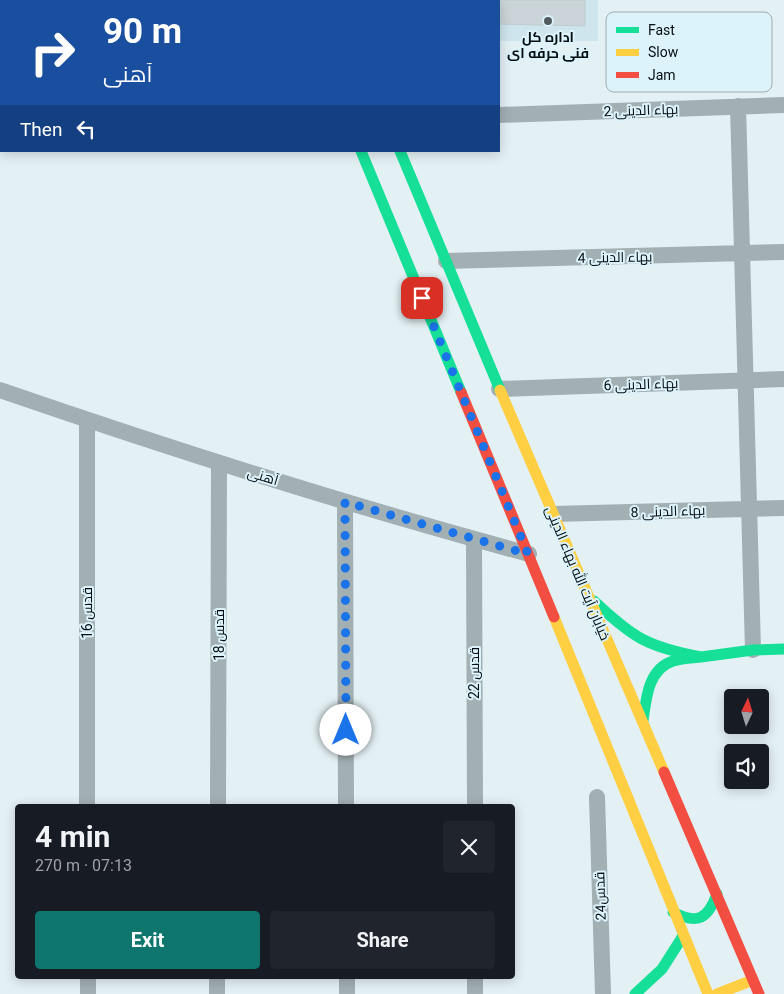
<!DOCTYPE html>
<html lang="en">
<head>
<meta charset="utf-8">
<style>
  :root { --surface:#171b24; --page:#20242c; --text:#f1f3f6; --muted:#9ea1a6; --accent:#0f766e }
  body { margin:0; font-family:Roboto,Cairo,sans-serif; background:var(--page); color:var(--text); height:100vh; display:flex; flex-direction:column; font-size:19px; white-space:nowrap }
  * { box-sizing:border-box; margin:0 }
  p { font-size:16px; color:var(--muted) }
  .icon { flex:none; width:28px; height:28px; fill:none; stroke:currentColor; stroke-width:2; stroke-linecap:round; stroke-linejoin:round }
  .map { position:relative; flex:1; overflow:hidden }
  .panel { position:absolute; left:15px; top:804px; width:500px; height:175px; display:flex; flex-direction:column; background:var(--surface); border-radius:5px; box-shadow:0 2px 12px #0003 }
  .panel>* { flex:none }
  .hud { position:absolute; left:0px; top:0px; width:500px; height:152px; box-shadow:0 2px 12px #0003; background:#1a4fa0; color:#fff; overflow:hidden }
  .needle { width:32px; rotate:4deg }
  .fabs { position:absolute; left:724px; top:689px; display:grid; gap:10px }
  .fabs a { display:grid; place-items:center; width:45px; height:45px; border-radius:5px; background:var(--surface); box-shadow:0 2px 12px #0003; font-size:25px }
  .pin { position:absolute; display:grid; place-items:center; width:42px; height:42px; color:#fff; margin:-21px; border-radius:10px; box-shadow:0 2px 8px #0006 }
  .me { position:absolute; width:55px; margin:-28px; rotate:0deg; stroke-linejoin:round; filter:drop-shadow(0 0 4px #0008) }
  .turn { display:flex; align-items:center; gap:18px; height:105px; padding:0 20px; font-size:22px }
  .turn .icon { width:65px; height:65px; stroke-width:2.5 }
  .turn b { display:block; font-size:35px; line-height:42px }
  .then { display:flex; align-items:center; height:48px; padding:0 20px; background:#0003; gap:10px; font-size:19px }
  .round { display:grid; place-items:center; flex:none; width:52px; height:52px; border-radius:5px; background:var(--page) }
  .headline { display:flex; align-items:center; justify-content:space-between; height:85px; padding:0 20px }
  h1 { font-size:30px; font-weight:700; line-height:38px }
  .cta { display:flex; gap:10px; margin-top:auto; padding:10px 20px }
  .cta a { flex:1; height:58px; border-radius:5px; background:var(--accent); color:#fff; font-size:20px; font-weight:700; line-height:58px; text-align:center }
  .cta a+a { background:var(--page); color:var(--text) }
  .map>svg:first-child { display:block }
  .built { fill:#cfe5ed }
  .building { fill:#cbd5d9; stroke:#c0cbce }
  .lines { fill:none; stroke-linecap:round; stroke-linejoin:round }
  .street { stroke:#a2afb3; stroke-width:16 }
  .fast { stroke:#16e098; stroke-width:11 }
  .slow { stroke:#ffcf43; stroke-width:11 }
  .jam { stroke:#f24e42; stroke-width:11 }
  .route { stroke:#1a73e8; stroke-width:9; stroke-dasharray:0 16.2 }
  .poi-dot { fill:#535c60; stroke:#dcf3fb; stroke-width:2 }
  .labels { text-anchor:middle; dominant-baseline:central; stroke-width:4; stroke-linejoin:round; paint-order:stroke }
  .poi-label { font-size:14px; font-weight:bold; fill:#060d10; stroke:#dcf3fb }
  .street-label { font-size:14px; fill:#060d10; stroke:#dcf3fb }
  .key { fill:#dcf3fb; stroke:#9caeb4; stroke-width:1 }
  .key-label { font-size:14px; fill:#060d10 }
</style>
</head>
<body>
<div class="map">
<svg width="784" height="994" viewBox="0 0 784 994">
  <rect width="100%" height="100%" fill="#e3f0f4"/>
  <path class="built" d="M387,0H598V41H499V1Z"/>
  <path class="building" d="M436,0H477L436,1Z
    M486,0H585V26L499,24V1Z"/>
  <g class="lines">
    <path class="street" d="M738,106L753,650
      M499,115L784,105
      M446,261L784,252
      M499,389L784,379
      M0,390C174,450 351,506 529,554
      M87,420V806
      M345,502L346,806
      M553,514L784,508
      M474,539L475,806
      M597,797L603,994
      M218,806L219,463
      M88,976V994
      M347,976V994
      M475,976V994
      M217,994V976"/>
    <path class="fast" d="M298,0L299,1
      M361,151L461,392
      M400,151L500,390
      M594,601C633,638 648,647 701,657C692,658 682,658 673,661C648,669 646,699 643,721
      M701,657L753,650L784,649
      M673,912C697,925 708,919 717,894
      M635,994L662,969L683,936"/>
    <path class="slow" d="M338,0L339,1
      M500,390L664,772
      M554,617L708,994
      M717,994L753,980"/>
    <path class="jam" d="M461,392L554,617
      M664,772L759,994"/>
  </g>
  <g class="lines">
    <path class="route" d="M346,730L345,502L528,554L422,298"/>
  </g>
  <circle class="poi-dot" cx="548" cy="21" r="5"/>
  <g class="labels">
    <g class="poi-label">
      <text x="548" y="37">اداره کل<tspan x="548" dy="16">فنی حرفه ای</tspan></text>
    </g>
    <g class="street-label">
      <text transform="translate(641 110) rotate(-2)">بهاء الدینی 2</text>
      <text transform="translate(615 257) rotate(-1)">بهاء الدینی 4</text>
      <text transform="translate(641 384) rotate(-2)">بهاء الدینی 6</text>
      <text transform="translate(263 476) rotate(17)">آهنی</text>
      <text transform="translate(668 511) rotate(-2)">بهاء الدینی 8</text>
      <text transform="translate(578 573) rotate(67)">خیابان آیت الله بهاء الدینی</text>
      <text transform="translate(87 613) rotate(-90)">قدس 16</text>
      <text transform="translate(219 635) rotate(-90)">قدس 18</text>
      <text transform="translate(474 673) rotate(-90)">قدس 22</text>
      <text transform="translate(600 896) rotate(-92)">قدس24</text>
    </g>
  </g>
  <rect x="606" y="12" width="166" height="80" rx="8" class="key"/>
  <rect x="616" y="27" width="23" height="6" fill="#16e098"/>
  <rect x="616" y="49" width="23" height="7" fill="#ffcf43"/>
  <rect x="616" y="72" width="23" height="6" fill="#f24e42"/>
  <g class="key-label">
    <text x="648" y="35">Fast</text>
    <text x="648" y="57">Slow</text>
    <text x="648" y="80">Jam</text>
  </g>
</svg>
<div class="fabs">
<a><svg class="needle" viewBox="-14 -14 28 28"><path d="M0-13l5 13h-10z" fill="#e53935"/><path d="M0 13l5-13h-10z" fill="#9ea1a6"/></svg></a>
<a><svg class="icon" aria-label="sound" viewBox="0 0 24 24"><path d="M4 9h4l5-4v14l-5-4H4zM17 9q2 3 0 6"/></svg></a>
</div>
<div class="pin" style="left:422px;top:298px;background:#d93025"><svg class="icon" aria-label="arrive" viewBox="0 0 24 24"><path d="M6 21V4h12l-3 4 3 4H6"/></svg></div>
<svg class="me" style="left:346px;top:730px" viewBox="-20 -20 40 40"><circle r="19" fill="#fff"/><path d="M0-13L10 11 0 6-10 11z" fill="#1a73e8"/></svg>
<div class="hud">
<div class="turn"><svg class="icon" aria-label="right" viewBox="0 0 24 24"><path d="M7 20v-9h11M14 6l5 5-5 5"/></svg><div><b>90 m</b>آهنی</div></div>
<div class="then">Then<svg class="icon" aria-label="left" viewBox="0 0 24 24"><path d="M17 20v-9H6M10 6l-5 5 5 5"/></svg></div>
</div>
<section class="panel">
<div class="headline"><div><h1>4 min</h1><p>270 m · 07:13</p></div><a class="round"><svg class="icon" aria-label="close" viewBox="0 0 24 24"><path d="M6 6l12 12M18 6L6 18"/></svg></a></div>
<div class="cta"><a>Exit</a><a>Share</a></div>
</section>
</div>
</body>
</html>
